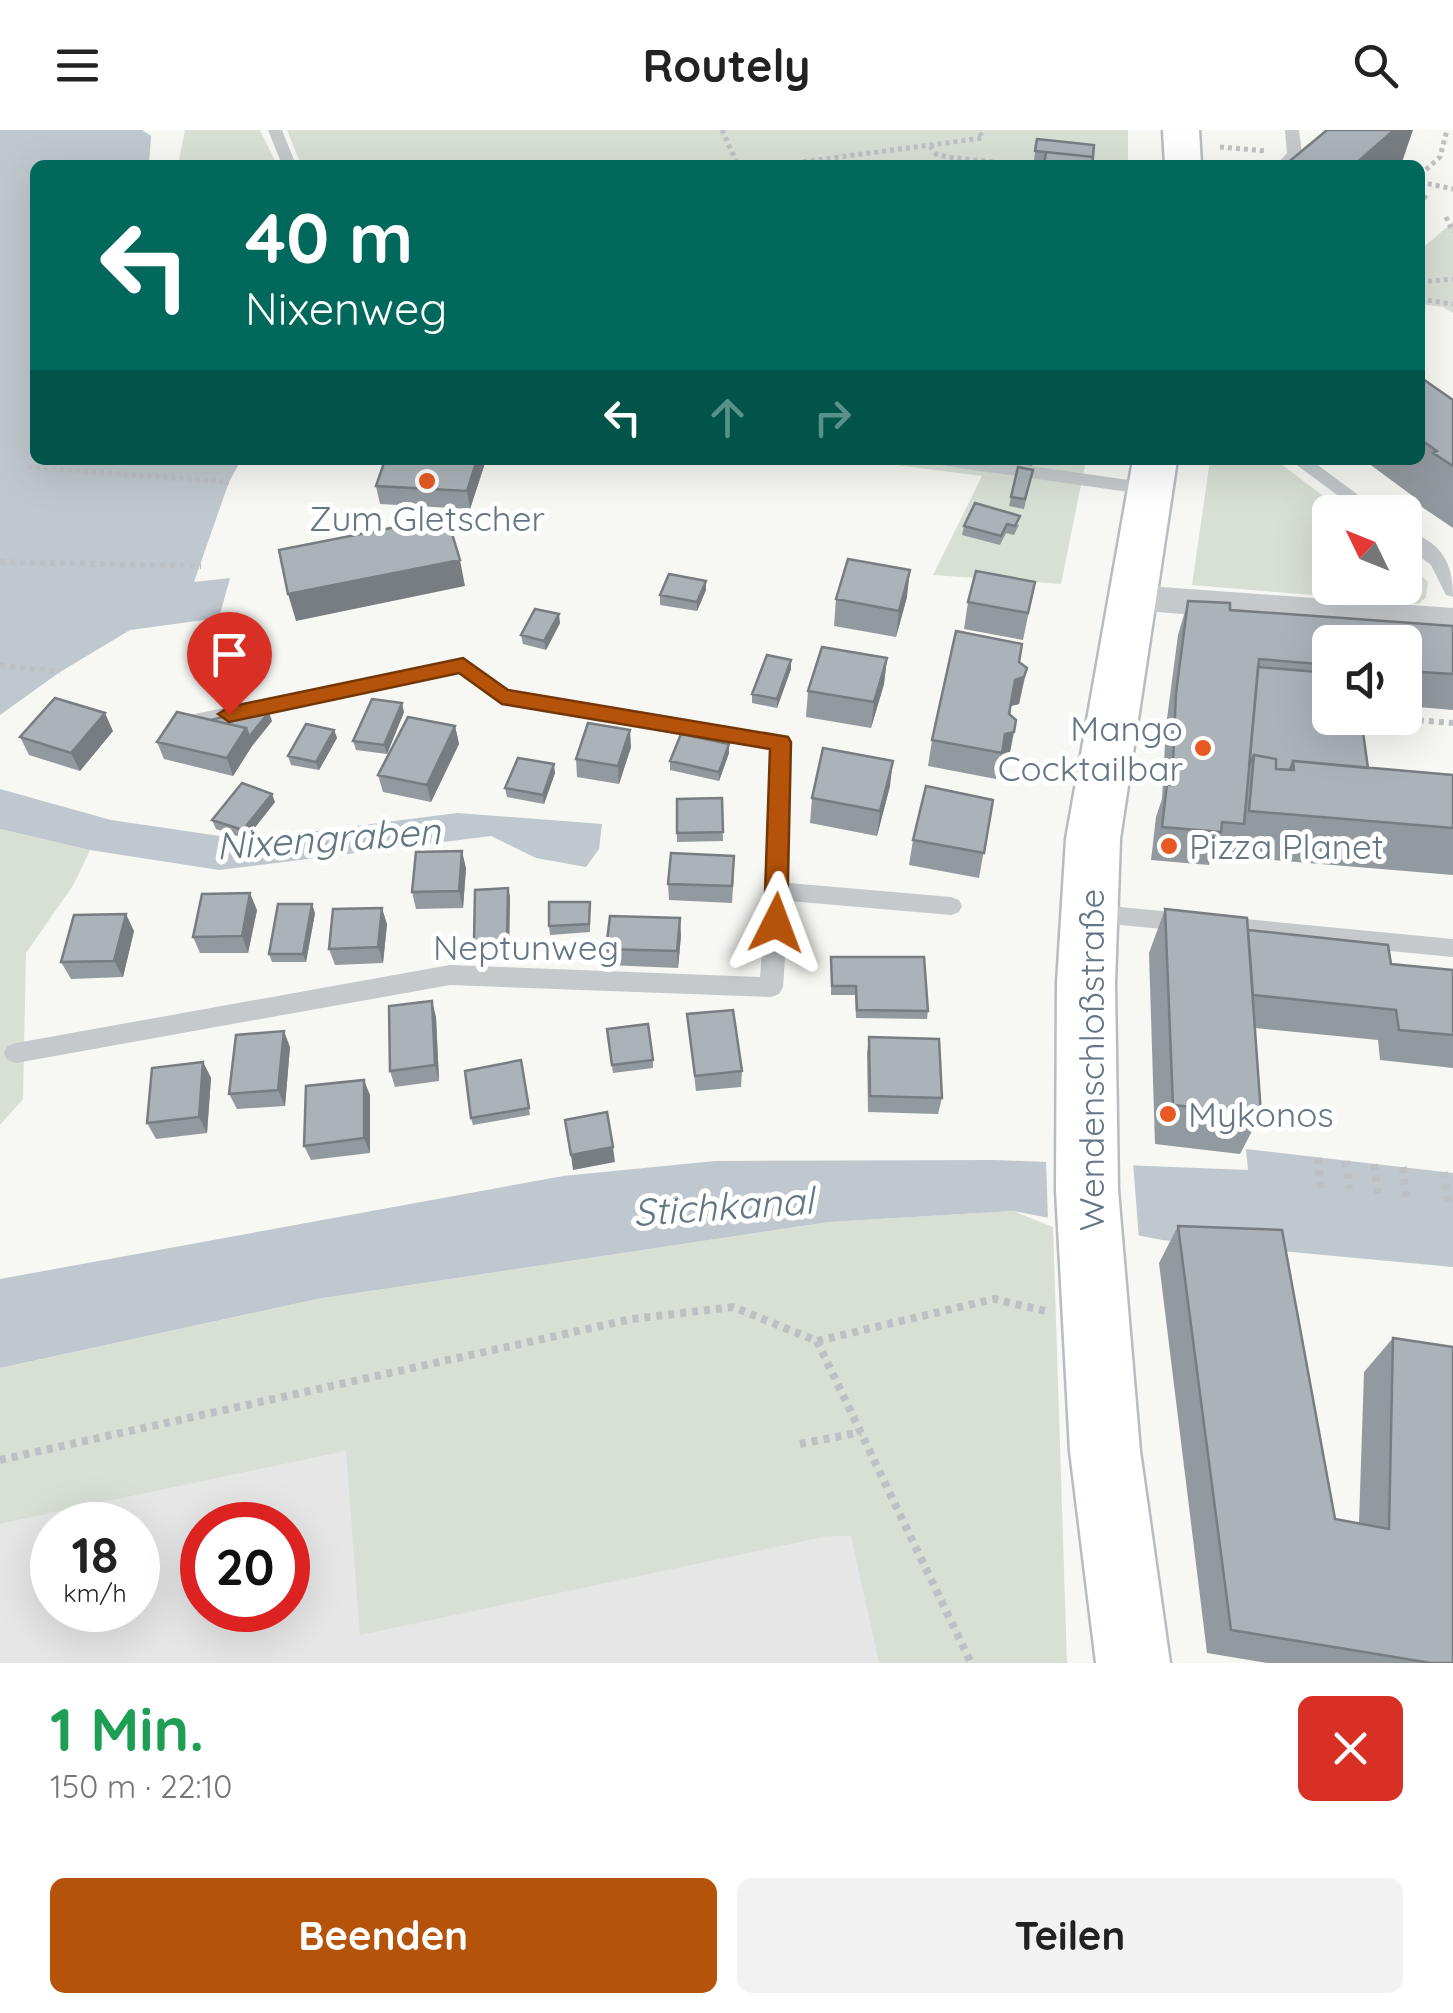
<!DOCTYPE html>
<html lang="de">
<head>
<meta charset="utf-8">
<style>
  :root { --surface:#fff; --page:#f2f2f2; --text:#222; --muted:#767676; --accent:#b45309 }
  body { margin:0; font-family:Quicksand,sans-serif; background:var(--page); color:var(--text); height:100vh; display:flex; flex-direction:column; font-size:38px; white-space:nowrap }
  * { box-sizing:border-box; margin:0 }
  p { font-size:32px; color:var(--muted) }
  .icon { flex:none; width:55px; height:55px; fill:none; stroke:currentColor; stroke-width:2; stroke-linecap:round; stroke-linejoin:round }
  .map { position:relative; height:1533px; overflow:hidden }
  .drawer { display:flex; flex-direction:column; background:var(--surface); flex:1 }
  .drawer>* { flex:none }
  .guide { position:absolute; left:30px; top:30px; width:1395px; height:305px; border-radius:15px; box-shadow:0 10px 40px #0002; background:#00695c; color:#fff; overflow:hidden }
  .needle { width:65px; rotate:313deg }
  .controls { position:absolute; left:1312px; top:365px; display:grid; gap:20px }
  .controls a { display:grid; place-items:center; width:110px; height:110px; border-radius:15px; background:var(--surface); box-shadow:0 10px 40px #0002; font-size:50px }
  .speed { position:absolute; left:30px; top:1372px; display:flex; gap:20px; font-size:50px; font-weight:700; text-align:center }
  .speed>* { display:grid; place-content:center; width:130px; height:130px; border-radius:50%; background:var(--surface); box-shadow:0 10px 40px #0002; line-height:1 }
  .speed small { font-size:25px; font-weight:400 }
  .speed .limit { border:15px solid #d22; background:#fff; color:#111 }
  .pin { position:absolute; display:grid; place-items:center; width:85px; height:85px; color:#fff; margin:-102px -42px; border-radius:50% 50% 50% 0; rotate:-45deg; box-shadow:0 0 10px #0007 }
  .pin .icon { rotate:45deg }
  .me { position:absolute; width:110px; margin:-55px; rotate:3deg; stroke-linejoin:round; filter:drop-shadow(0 0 8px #0008) }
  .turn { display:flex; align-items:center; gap:35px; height:210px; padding:0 50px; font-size:45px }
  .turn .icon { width:130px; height:130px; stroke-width:2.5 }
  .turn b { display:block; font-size:70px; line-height:85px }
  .lanes { display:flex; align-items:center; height:95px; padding:0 50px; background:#0003; justify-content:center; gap:50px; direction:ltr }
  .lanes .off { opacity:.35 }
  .round { display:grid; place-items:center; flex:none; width:105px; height:105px; border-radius:15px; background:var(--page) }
  .overview { display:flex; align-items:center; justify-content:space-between; height:170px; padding:0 50px }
  h1 { font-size:60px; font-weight:700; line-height:75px; color:#1e9e55 }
  .cta { display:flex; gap:20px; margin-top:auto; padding:20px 50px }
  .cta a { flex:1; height:115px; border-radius:15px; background:var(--accent); color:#fff; font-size:40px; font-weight:700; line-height:115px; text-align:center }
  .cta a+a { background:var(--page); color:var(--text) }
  header { display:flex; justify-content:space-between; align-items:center; height:130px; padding:0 50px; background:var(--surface); font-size:45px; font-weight:700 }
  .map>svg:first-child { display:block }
  .built { fill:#e5e6e5; fill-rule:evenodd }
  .green { fill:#d8dfd5 }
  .water { fill:#bfc8ce }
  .pier { fill:#f7f7f4 }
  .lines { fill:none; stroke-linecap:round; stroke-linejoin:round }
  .secondary-casing { stroke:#b7bcc1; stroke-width:5 }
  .path-far2 { stroke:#bec1c3; stroke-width:5; stroke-dasharray:4 4; stroke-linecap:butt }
  .path-far1 { stroke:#bec1c3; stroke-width:6; stroke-dasharray:5 5; stroke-linecap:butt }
  .path { stroke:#bec1c3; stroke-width:8; stroke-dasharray:6 6; stroke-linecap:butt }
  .lane { fill:#c5c9cc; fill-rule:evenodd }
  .street { fill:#c5c9cc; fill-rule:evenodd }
  .secondary { fill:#fff; fill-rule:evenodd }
  .wall { fill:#939a9f }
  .shaded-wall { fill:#787d82 }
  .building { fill:#abb3b9; stroke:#787d82; stroke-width:2.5 }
  .route { fill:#b45309; stroke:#753606; stroke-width:2.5 }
  .poi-dot { fill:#e75a24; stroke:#fff; stroke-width:4 }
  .labels { text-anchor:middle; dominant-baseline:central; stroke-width:10; stroke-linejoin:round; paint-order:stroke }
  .poi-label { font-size:35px; fill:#657686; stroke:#fff; text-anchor:start }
  .street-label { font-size:35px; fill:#657686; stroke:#fff }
  .water-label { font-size:38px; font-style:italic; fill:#617782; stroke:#fff }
</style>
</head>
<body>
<header><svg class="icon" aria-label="menu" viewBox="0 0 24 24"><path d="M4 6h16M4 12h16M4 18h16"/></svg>Routely<svg class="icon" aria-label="search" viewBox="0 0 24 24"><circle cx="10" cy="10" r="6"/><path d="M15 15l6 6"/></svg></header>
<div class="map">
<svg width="1453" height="1533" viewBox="0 0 1453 1533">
  <rect width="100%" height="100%" fill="#f7f7f4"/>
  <path class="built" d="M346,1321L823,1407L852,1406L879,1533H0V1394ZM52,1395H138V1480H52ZM202,1395H288V1480H202Z"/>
  <path class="green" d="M185,0H260L277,35H178Z
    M287,0H1128V35H301Z
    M1453,92V183L1443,177L1420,174V120Z
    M856,330H1086L1061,454L933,445L982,346Z
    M1210,330H1276L1344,382H1330V458H1405V430L1428,452L1426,467L1419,474L1192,455Z
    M0,699L90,720L74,754L26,823L23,969L0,995Z
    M1013,1081L1053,1097L1067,1533H879L851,1406L823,1407L360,1505L346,1321L0,1394V1238L317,1169L829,1092Z"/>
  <path class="water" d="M0,0H142L151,6L149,35H35V330H241L229,352L194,452L230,448L219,488L130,500L60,542L0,585Z
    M0,659L111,690L247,710L457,683L602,694L599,719L586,737L536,728L491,706L219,740L90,720L0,699Z
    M1246,1019L1453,1043V1137L1162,1110L1013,1081L829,1092L317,1169L0,1238V1149L563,1046L715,1031L995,1030L1248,1040Z"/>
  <path class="pier" d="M1046,1028L1133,1032L1139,1110L1048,1093Z"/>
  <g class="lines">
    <g class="secondary-casing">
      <path id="secondary" d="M1163,0H1199L1201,35H1165Z
        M1133,330H1177L1120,709L1115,853L1118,1060L1140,1321L1170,1533H1096L1070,1321L1056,1060L1057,853L1066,709Z"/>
    </g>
    <path class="path-far2" d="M722,0L738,35
      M930,16L936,24L947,27L1024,35
      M1220,17L1267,21
      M779,35L983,8L978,0
      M1420,45L1440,27L1447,0
      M1420,52L1453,59
      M1420,60L1426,65L1420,76
      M1446,87L1453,102
      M1420,152L1453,149
      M1420,169L1453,174
      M28,337L229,352"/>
    <path class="path-far1" d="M0,432L201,436
      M0,535L60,542
      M1389,588L1453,593"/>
    <path class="path" d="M1318,1028L1321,1058
      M1346,1031L1349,1059
      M1374,1034L1378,1064
      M1403,1037L1406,1067
      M1444,1042L1448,1072
      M817,1211L971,1533
      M800,1314L861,1302
      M0,1330L632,1189L733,1177L817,1211L994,1169L1045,1181"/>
    <path class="lane" d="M268,0H282L296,35H282Z
      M1285,0H1299L1302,24L1292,35H1276L1287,23Z
      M937,330H987L1150,353L1159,359L1150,365L946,336Z
      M1290,330H1311L1381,382H1360Z
      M1405,400C1441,412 1453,431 1453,467L1446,465L1431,435L1405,415Z
      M463,528L508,560L787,608L790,613L789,753L951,767L959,770L962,776L959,782L951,785L789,771L783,857L779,864L771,867L450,855L16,933L7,930L4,923L7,916L16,913L450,835L760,847L767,761L769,619L502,573L459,543L190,601L180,593L190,585Z
      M1089,774L1453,809V827L1089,792L1081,789L1078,783L1081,777Z"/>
    <path class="street" d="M1134,455L1453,478V506L1120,479L1114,469L1120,459Z"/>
    <use href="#secondary" class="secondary"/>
  </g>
  <path class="wall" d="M1037,9L1094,15L1044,31L1034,30Z
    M1420,247L1453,270V398L1413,371L1414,367L1364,330H1420Z
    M385,330H484L485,333L470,379L380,374L376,356Z
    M984,330H1033L1032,336Z
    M1033,340L1024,379L1009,376L1011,367Z
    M975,373L1019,395L1014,405L1006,403L1000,415L962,405L964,396Z
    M706,451V460L697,481L660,475V465Z
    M1035,452L1023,510L964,499L968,472Z
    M907,467L896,507L834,496L836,469Z
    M1188,471L1230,480L1453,496V580L1405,576V512H1330V588L1368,638L1453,645V745L1212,725L1209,735L1151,730L1156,687L1162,669L1166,596L1178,505Z
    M560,493L546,520L523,514L521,505Z
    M887,528L884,554L871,598L806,587L808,561Z
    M791,530V539L777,578L752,573V564Z
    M1019,532L1021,564L1019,574L1011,576L1009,628L1000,629L996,649L928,636L932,610Z
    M404,582L387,624L356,620L353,611Z
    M211,590L272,591L252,616L233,646L164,629L157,612Z
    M455,596L459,614L431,672L383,662L378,645Z
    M334,600L337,608L319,640L291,635L288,626Z
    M113,601L80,641L29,625L20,607Z
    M729,614V623L719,651L670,640V631Z
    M631,617L619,654L577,647L576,629Z
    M555,643L544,674L507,667L505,658Z
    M890,656L877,706L810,693L812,668Z
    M722,668L723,711L677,712V669Z
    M993,670L979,748L909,735L913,710Z
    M275,672L246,709L216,699L212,690Z
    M466,738L463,778L416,779L412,762Z
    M734,743L732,773L669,770L668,754Z
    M508,758L510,767L509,818L475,820L474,811Z
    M590,772V802L550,805L549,796Z
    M1165,779L1248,800L1391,834L1453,840V938L1380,930L1378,910L1255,898L1261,984L1240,1024L1155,1014L1149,823Z
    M257,780L248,823H200L193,807Z
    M315,783L306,832H272L269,824Z
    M387,794L383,833L335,835L329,819Z
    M134,801L123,847L71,849L61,832Z
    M681,805L678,838L607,835L606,819Z
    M831,827L928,881L927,889L856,888L855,865H831Z
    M687,884L742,941L741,957L696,961Z
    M436,887L439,951L395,957L390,941Z
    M607,899L653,930V938L613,943Z
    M869,907L942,968L938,984L868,982L867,923Z
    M290,917L285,976L237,979L229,964Z
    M521,930L530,985L473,995L471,988Z
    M203,932L211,948L207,1003L156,1009L147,993Z
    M370,965V1023L311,1030L304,1016Z
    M1178,1096L1335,1389L1359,1393L1364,1242L1393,1208L1453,1533H1267L1207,1523L1159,1133Z"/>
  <path class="shaded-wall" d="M1394,0H1413L1401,35H1354Z
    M477,330H484L485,333L470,379L467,361Z
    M460,430L465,456L296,491L288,464Z
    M910,440L907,467L896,507L899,481Z
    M706,451V460L697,481V472Z
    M559,484L560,493L546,520L544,511Z
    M887,528L884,554L871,598L874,572Z
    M791,530V539L777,578V569Z
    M1027,538L1019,574L1010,576L1015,550Z
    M402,573L404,582L387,624L384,615Z
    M269,582L272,591L252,616L233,646L227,628L246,598Z
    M105,583L113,601L80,641L71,623Z
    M455,596L459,614L431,672L427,655Z
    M334,600L337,608L319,640L316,632Z
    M630,600L631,617L619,654L618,636Z
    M1014,602L1009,628L1000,629L1005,604Z
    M729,614V623L719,651V642Z
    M893,631L890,656L877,706L880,681Z
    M554,634L555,643L544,674L543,665Z
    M272,664L275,672L246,709L243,700Z
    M462,721L466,738L463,778L459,761Z
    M508,758L510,767L509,818L507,809Z
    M250,763L257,780L248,823L242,806Z
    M312,774L315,783L306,832L303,824Z
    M382,778L387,794L383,833L378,817Z
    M126,784L134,801L123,847L114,831Z
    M680,788L681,805L678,838L677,821Z
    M432,871L436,887L439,951L435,935Z
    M284,901L290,917L285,976L278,960Z
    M203,932L211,948L207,1003L199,987Z
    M364,950L370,965V1023L364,1008Z
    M613,1017L615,1032L573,1040L571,1025Z"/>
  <path class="building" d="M1327,0H1394L1354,35H1285Z
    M1037,9L1094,15L1093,27L1035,21Z
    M1046,22L1093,27L1092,35H1044Z
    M1420,247L1453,270V336L1433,323L1437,321L1420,309Z
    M385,330H477L467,361L376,356Z
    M1018,337L1033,340L1025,369L1011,367Z
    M975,373L1020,386L1015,396L1007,394L1001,406L964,396Z
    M447,387L460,430L288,464L279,420Z
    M848,429L910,440L899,481L836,469Z
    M976,441L1035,452L1028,483L968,472Z
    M669,444L706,451L697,472L660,465Z
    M1188,471L1230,473V480L1453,496V544L1405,541V512H1330V535L1259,529L1244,694L1222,692L1221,702L1162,697L1167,654L1172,655L1176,563Z
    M535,479L559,484L544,511L521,505Z
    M956,501L1022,514L1019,532L1027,538L1024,547L1015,550L1009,584L1016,590L1014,602L1005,604L1002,623L932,610Z
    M822,517L887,528L874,572L808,561Z
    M767,525L791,530L777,569L752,564Z
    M1258,537L1330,543V588H1361L1368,638L1293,631L1290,640L1276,639V629L1254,625L1249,636Z
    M55,568L105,583L71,623L20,607Z
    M372,569L402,573L384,615L353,611Z
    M253,579L269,582L249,607L246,598L211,590Z
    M177,582L246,598L227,628L157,612Z
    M408,587L455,596L427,655L378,645Z
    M588,593L630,600L618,636L576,629Z
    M306,594L334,600L316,632L288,626Z
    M681,604L729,614L719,642L670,631Z
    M823,618L893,631L880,681L812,668Z
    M1254,625L1276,629V639L1294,640L1293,631L1453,645V698L1249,681Z
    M518,628L554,634L543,665L505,658Z
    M242,653L272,664L243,700L212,690Z
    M926,656L993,670L984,723L913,710Z
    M722,668L723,702L677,703V669Z
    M462,721L459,761L412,762L416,722Z
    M671,723L734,726L732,756L668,754Z
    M508,758L507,809L474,811L475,760Z
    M250,763L242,806L193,807L202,764Z
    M549,772H590L589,794L549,796Z
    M278,774H312L303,824H269Z
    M382,778L378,817L329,819L333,779Z
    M1165,779L1247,788L1261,984L1173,975Z
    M126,784L114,831L61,832L74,785Z
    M610,786L680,788L677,821L606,819Z
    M1248,800L1388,815L1391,834L1453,840V905L1399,900L1396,880L1253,865Z
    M831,827H924L928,881L857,880L856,856H832Z
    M432,871L435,935L390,941L389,876Z
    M733,880L742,941L695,946L687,884Z
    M648,894L653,930L612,935L607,899Z
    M284,901L278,960L229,964L236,905Z
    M869,907L939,909L942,968L870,966Z
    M521,930L529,978L471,988L465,941Z
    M203,932L199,987L147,993L152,938Z
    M364,950V1008L304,1016L306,956Z
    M607,982L613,1017L571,1025L565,990Z
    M1178,1096L1282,1100L1335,1389L1389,1399L1393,1208L1453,1217V1533H1431L1231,1500Z"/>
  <path class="route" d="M463,528L508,560L788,607L791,612L787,793L784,799L776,802L764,793L770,619L502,574L459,543L229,592L218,584L229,577Z"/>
  <g class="poi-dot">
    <circle cx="427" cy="351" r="10"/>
    <circle cx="1203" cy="618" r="10"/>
    <circle cx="1169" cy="716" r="10"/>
    <circle cx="1168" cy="984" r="10"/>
  </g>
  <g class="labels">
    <g class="poi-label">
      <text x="427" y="388" text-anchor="middle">Zum Gletscher</text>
      <text x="1183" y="598" text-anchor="end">Mango<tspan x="1183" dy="40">Cocktailbar</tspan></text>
      <text x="1189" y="716">Pizza Planet</text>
      <text x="1188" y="984">Mykonos</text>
    </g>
    <g class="street-label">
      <text x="526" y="817">Neptunweg</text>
      <text transform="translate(1091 930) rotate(-90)">Wendenschloßstraße</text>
    </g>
    <g class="water-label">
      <text transform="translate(328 708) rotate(-4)">Nixengraben</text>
      <text transform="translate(723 1076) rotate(-4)">Stichkanal</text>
    </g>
  </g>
</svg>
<div class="controls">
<a><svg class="needle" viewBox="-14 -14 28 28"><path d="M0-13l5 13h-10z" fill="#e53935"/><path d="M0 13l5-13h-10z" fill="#767676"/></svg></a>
<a><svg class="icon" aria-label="sound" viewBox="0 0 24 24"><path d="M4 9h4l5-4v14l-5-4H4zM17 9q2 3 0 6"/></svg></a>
</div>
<div class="speed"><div>18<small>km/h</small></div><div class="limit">20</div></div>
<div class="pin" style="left:229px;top:584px;background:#d93025"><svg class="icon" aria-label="arrive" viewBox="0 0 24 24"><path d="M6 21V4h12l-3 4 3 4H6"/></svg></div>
<svg class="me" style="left:776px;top:793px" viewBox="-20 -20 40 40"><path d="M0-17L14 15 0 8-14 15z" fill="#b45309" stroke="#fff" stroke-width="4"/></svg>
<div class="guide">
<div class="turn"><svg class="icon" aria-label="left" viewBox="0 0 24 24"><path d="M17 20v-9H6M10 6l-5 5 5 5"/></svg><div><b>40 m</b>Nixenweg</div></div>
<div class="lanes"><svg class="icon" aria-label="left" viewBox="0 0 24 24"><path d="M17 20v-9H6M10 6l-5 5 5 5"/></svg><svg class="icon off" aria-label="ahead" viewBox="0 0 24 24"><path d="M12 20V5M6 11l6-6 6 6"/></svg><svg class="icon off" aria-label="right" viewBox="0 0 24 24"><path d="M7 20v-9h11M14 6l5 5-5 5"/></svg></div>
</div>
</div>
<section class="drawer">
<div class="overview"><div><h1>1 Min.</h1><p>150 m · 22:10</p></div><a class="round" style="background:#d93025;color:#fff"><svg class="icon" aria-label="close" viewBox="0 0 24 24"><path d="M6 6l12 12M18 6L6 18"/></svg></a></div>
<div class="cta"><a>Beenden</a><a>Teilen</a></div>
</section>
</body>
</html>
